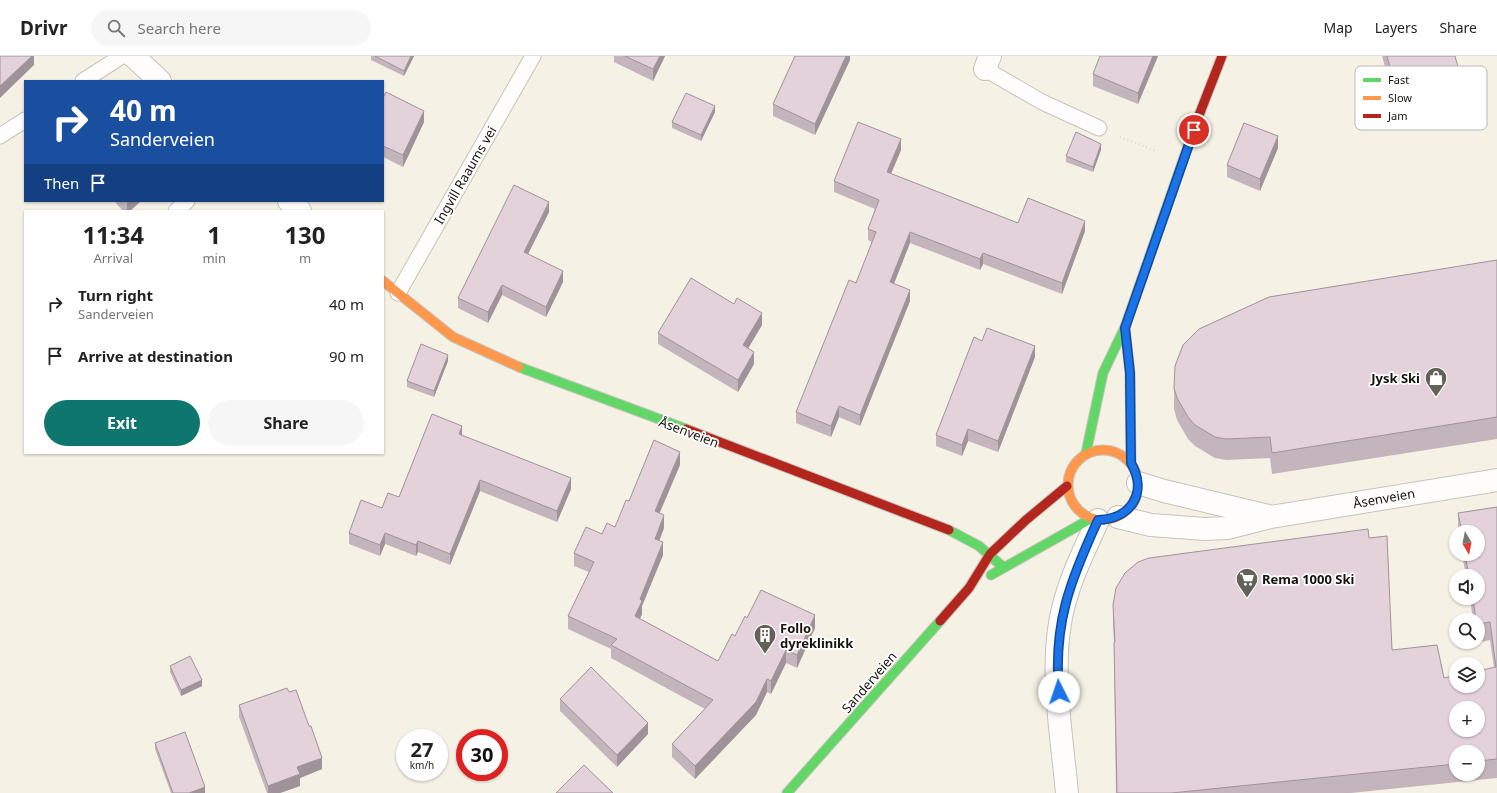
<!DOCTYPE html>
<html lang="en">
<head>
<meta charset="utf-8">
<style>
  :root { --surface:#fff; --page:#f6f6f6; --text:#222; --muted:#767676; --line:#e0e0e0; --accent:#0f766e }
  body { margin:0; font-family:"Noto Sans",sans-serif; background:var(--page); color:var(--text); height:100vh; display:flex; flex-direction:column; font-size:15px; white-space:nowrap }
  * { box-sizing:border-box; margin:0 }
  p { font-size:13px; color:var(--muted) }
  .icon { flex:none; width:22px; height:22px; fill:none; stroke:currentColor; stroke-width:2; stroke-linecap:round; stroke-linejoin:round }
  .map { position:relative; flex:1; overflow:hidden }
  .sheet { position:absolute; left:24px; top:154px; width:360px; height:244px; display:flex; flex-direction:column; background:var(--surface); border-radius:0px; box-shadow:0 1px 3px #0004 }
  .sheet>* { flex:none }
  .banner { position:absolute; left:24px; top:24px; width:360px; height:122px; border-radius:0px; box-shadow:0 1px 3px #0004; background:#1a4fa0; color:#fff; overflow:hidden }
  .needle { width:26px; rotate:170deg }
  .fabs { position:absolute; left:1449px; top:469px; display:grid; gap:8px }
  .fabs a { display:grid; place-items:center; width:36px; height:36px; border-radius:50%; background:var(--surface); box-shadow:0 1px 3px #0004; font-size:20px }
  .speed { position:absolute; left:396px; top:673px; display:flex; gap:8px; font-size:20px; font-weight:700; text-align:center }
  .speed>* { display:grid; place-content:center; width:52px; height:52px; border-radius:50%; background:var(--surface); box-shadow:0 1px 3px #0004; line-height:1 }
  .speed small { font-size:10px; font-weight:400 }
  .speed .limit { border:6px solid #d22; background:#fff; color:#111 }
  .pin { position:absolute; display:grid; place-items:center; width:34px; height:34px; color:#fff; margin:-17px; border:2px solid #fff; border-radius:50%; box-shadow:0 1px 4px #0007 }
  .me { position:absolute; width:44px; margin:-22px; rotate:356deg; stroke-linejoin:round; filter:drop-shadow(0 0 3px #0008) }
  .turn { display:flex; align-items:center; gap:14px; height:84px; padding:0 20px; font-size:18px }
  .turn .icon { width:52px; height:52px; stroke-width:2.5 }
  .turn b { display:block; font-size:28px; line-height:34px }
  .then { display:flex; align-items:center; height:38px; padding:0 20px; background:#0003; gap:8px; font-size:15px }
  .eta { display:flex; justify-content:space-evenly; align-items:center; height:68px; text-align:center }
  .eta b { font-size:24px; font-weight:700; line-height:28px }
  .primary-button { display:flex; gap:8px; margin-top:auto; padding:8px 20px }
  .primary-button a { flex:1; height:46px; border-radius:24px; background:var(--accent); color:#fff; font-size:16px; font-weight:700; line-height:46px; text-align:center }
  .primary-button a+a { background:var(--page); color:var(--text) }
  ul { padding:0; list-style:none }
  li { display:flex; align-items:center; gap:12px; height:52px; padding:0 20px }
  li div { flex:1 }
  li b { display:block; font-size:15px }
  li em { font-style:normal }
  header { display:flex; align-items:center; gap:24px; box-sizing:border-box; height:56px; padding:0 20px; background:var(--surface); border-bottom:1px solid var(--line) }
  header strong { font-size:19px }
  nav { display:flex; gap:22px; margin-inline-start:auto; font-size:14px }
  .search { width:280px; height:36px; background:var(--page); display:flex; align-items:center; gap:10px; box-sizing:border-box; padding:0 14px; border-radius:22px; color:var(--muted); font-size:15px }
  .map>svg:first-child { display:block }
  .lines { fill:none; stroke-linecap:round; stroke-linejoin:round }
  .lane-casing { stroke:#c7c3ba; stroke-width:17 }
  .street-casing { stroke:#c7c3ba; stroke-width:24 }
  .fast-casing { stroke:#c7c3ba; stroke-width:11 }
  .slow-casing { stroke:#c7c3ba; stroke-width:11 }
  .jam-casing { stroke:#c7c3ba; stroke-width:11 }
  .path { stroke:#d9d8d5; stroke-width:2.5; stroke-dasharray:1 3; stroke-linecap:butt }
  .lane { stroke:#fefdfb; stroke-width:15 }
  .street { stroke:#fefdfb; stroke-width:22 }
  .fast { stroke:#63d668; stroke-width:9 }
  .slow { stroke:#ff974d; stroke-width:9 }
  .jam { stroke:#b3261e; stroke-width:9 }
  .wall { fill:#c3b5bb; fill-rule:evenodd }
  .shaded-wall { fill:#9f9399 }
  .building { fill:#e3d2da; stroke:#9f9399; fill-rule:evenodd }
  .route-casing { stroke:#114b97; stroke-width:10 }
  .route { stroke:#1a73e8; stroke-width:7 }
  .labels { text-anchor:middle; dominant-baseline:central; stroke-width:3.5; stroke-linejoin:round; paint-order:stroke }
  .street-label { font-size:13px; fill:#16130c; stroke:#fff }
  .poi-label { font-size:13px; font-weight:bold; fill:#16130c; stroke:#fff; text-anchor:start }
  .key { fill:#fff; stroke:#b9b8b6; stroke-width:1 }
  .key-label { font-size:11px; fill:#16130c }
</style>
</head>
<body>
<header>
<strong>Drivr</strong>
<div class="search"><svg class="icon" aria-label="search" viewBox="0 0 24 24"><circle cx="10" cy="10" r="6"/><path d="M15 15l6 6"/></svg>Search here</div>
<nav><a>Map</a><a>Layers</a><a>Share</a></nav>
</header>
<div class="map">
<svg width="1497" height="737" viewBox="0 0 1497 737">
  <rect width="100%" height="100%" fill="#f6f1e5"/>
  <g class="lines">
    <g class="lane-casing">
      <path id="lane" d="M985,13L1042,46L1099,72
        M83,25L122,0
        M0,80L25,64
        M176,155L187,145
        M398,237L533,0"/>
    </g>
    <g class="street-casing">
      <path id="street" d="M133,0L160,25
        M985,13L990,0
        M289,145L300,155
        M1138,427L1164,435L1268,460
        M1118,461L1151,469L1205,473L1227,472L1271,461L1497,424
        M1067,737C1062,682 1051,621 1060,567C1066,530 1083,497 1098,464"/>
    </g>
    <g class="fast-casing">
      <path id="fast" d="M519,311L686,373
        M1086,397L1103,317L1125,271L1196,67
        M949,474L979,490L1003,511
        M991,519L1092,462
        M787,737L940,565"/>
    </g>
    <g class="slow-casing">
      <path id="slow" d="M383,225L453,281L519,311
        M1125,271L1130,317L1131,407
        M1068 429a35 35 0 1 1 70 0a35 35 0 1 1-70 0Z"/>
    </g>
    <g class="jam-casing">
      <path id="jam" d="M1196,67L1222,0
        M686,373L949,474
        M940,565L969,532L990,498L1026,464L1067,430"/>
    </g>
    <path class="path" d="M1120,81L1156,95"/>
    <use href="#lane" class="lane"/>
    <use href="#street" class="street"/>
    <use href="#fast" class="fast"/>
    <use href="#slow" class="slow"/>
    <use href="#jam" class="jam"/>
  </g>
  <path class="wall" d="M371,0H414L404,20L371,4Z
    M614,0H665L653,25L614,6Z
    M850,0V4L815,79L773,60V48Z
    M1100,0H1158L1138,48L1093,30V18Z
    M1382,0H1455L1465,53L1402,71Z
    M383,42L424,66L403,111L383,101Z
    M715,56L701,85L672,72V66Z
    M1278,92L1260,135L1227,121V109Z
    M901,94L891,118L1018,167L1085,175L1062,238L983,208L980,214L910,187L894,228L910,245L860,370L839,361L831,381L796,367V356L856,227L872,186L868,184V173L875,153L834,136V125Z
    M1101,94L1093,116L1066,106V100Z
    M114,145H141L130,155H123Z
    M549,156L528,198L563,226L546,261L502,239L488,267L458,252V242Z
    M1497,204V383L1272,418L1270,402L1226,404L1215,402L1195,390L1188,383L1177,364L1174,353V332Z
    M762,269L748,292L754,308L738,336L658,288V277Z
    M1035,301L998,396L968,385L962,400L936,390V379Z
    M448,305L434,341L407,331V325Z
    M462,380L571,433L557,466L480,435L450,509L418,496L416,500L385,488L380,500L349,488V477L382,452L399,441Z
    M680,409L659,457L664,472L659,485L663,499L642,550V558L640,563L718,605L747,562L815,572L797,612L786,607L771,638L767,636L756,659L695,723L672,701V688L705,653L611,602V593L568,573V560L589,516L574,510V497L602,478L615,471L629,445Z
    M1497,451V722L1351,737H1116L1114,605V587L1113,568V549L1369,482L1392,594L1444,622L1494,612L1490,584L1477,587V586H1478V564H1473L1470,542H1478V520H1466L1462,498H1478V476H1458V457ZM1456,696H1478V718H1456Z
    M170,610L202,630L181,640L170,616Z
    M560,643L648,678L617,711L560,655Z
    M239,649L322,713L300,722V730L280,737H267L239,661Z
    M155,687L205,737H171L155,693Z"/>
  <path class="shaded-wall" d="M32,0H34V9L0,42V30Z
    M411,0H414L404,20V15Z
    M660,0H665L653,25V13Z
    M846,0H850V4L815,79V68Z
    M1153,0H1158L1138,48V37Z
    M1465,37V53L1402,71V54Z
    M715,50V56L701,85V79Z
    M424,55V66L403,111V99Z
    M1278,80V92L1260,135V123Z
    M901,83V94L887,127V116Z
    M1101,88V94L1093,116V111Z
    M128,145H141L130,155H127V147Z
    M549,146V156L524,206V196Z
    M1085,165V175L1062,238V227Z
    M910,176V187L890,237V226Z
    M983,197V208L980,214V203Z
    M563,215V226L546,261V251Z
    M502,229V239L488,267V256Z
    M910,234V245L860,370V359Z
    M762,257V269L743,301V289Z
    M1035,290V301L998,396V385Z
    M754,296V308L738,336V324Z
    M448,299V305L434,341V335Z
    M839,350V361L831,381V370Z
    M462,370V381L459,378Z
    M968,373V385L962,400V389Z
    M680,396V409L655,468V455Z
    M571,422V433L557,466V455Z
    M480,424V435L450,509V498Z
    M664,459V472L655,496V483Z
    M385,477V488L380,500V489Z
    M418,485V496L416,500V489Z
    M663,486V499L642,550V558L635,573V560L640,543Z
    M815,559V572L797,612V599Z
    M786,594V607L771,638V625Z
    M767,623V636L756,659L695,723V710Z
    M202,624V630L181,640V634Z
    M648,667V678L617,711V699Z
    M322,702V713L300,722V730L280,737H268V730L297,711Z
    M205,731V737H189Z"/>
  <path class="building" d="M0,0H32L0,30Z
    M375,0H411L404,15Z
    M625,0H660L653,13Z
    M795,0H846L815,68L773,48Z
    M1100,0H1153L1138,37L1093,18Z
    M1387,0H1455L1465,37L1402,54Z
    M386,36L424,55L403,99L383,90V42Z
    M686,37L715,50L701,79L672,66Z
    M858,66L901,83L887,116L1018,167L1028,142L1085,165L1062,227L983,197L980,203L910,176L890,226L910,234L860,359L839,350L831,370L796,356L849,224L856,227L876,176L868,173L879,144L834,125Z
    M1244,67L1278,80L1260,123L1227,109Z
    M1076,76L1101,88L1093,111L1066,100Z
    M514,129L549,146L524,196L563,215L546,251L502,229L488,256L458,242Z
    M1497,204V361L1272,397L1270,381L1226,383L1215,381L1195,369L1188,361L1177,342L1174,332L1175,310L1183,289L1199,273L1269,241Z
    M691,222L734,248L737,242L762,257L743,289L754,296L738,324L658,277Z
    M987,272L1035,290L998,385L968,373L962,389L936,379L974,281L982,285Z
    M421,288L448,299L434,335L407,325Z
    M432,358L462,370L459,378L571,422L557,455L480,424L450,498L418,485L416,489L385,477L380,489L349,477L361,444L382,452L388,437L399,441Z
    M654,384L680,396L655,455L664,459L655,483L663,486L640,543L642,545L635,560L718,605L732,578L735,580L745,560L747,562L761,534L815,559L797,599L786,594L771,625L767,623L756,646L695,710L672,688L713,644L611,589L617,583L568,560L594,506L574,497L586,471L602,478L607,467L615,471L626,444L629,445Z
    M1497,451V703L1478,705V696H1456V708L1171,737H1117L1114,587L1115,586L1113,549L1116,532L1125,517L1138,506L1149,502L1368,473L1369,482L1387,480L1392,594L1437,589L1444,622L1456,619V630H1478V615L1496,611L1490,566L1478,568V564H1476L1473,542H1478V520H1469L1465,498H1478V476H1462L1458,457ZM1456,652H1478V674H1456Z
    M190,600L202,624L181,634L170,610Z
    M591,611L648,667L617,699L560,643Z
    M287,632L289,636L296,634L309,670H311L322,702L297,711L300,718L268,730L239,649Z
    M185,676L205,731L189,737H173L155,687Z
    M584,709L613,737H556Z"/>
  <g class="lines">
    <g class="route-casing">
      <path id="route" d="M1059,636C1053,568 1070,525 1098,464C1131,463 1148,437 1131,407L1130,317L1125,272L1194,74"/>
    </g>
    <use href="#route" class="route"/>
  </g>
  <defs>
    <g id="shop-pin" transform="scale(1.15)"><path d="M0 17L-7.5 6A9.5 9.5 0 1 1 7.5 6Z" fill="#646158" stroke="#fff"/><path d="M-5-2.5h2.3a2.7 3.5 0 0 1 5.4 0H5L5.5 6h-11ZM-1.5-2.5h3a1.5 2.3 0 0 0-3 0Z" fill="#fff"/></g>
    <g id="supermarket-pin" transform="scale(1.15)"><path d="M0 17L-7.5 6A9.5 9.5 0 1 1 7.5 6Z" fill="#646158" stroke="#fff"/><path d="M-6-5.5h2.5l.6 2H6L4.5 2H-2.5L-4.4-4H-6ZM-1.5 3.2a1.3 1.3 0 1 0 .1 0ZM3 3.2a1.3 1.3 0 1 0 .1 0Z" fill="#fff"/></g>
    <g id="building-pin" transform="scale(1.15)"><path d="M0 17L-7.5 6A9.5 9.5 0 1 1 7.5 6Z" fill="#646158" stroke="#fff"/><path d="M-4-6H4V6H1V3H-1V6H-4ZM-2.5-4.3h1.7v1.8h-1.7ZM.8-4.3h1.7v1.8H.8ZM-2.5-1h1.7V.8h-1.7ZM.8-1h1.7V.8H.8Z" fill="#fff"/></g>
  </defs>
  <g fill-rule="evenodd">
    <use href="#shop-pin" x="1436" y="322"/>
    <use href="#supermarket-pin" x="1247" y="523"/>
    <use href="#building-pin" x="765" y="579"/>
  </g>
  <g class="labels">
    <g class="street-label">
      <text transform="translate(465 119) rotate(-60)">Ingvill Raaums vei</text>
      <text transform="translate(689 376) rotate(21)">Åsenveien</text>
      <text transform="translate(1384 442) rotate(-10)">Åsenveien</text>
      <text transform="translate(869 626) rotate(-49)">Sanderveien</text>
    </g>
    <g class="poi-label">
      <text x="1420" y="322" text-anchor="end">Jysk Ski</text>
      <text x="1262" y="523">Rema 1000 Ski</text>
      <text x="780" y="572">Follo<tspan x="780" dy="15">dyreklinikk</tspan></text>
    </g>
  </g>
  <rect x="1355" y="10" width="132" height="64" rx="6" class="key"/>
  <rect x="1363" y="22" width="18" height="4" fill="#63d668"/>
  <rect x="1363" y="40" width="18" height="4" fill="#ff974d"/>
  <rect x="1363" y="58" width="18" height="4" fill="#b3261e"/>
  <g class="key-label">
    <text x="1388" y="28">Fast</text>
    <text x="1388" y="46">Slow</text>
    <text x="1388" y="64">Jam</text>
  </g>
</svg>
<div class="fabs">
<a><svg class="needle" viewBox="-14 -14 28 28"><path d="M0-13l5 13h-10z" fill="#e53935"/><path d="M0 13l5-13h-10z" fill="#767676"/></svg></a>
<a><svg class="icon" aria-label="sound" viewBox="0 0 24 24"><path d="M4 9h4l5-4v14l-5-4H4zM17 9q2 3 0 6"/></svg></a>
<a><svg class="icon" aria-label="search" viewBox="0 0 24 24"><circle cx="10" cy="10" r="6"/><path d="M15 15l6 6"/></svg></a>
<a><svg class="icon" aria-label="layers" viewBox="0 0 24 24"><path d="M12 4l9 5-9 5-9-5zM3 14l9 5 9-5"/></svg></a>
<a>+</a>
<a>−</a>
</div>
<div class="speed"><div>27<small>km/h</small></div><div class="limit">30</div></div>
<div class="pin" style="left:1194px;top:74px;background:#d93025"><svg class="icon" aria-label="arrive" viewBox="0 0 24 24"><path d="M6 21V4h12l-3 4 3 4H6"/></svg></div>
<svg class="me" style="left:1059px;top:636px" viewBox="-20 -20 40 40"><circle r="19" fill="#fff"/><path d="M0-13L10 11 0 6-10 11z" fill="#1a73e8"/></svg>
<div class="banner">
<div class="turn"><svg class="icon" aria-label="right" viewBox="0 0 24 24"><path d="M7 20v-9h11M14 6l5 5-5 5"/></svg><div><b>40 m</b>Sanderveien</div></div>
<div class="then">Then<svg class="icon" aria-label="arrive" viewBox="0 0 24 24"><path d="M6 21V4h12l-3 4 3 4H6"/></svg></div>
</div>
<section class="sheet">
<div class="eta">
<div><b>11:34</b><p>Arrival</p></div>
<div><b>1</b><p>min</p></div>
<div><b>130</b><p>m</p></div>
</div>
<ul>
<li><svg class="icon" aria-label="right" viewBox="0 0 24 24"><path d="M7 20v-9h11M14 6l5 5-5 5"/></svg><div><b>Turn right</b><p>Sanderveien</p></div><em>40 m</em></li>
<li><svg class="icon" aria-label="arrive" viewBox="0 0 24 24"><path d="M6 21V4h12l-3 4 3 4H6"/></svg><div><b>Arrive at destination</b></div><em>90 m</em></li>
</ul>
<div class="primary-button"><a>Exit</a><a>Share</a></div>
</section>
</div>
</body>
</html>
